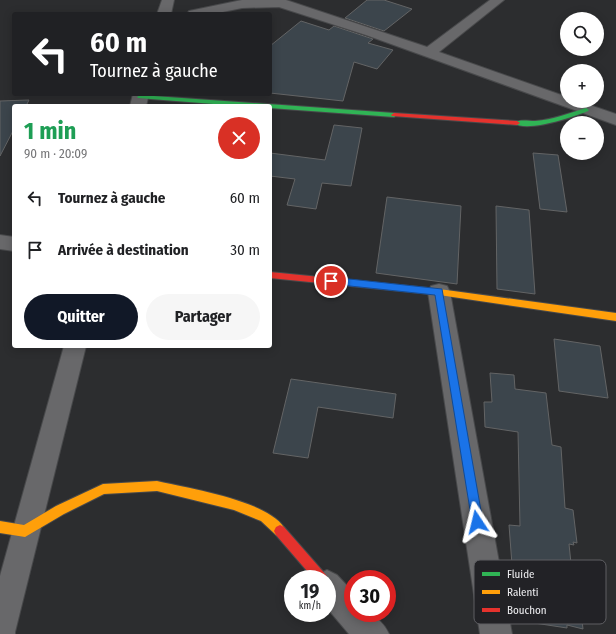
<!DOCTYPE html>
<html lang="fr">
<head>
<meta charset="utf-8">
<style>
  :root { --surface:#fff; --page:#f6f6f6; --text:#202124; --muted:#757577; --accent:#111827 }
  body { margin:0; font-family:"Fira Sans Condensed",sans-serif; background:var(--page); color:var(--text); height:100vh; display:flex; flex-direction:column; font-size:15px; white-space:nowrap }
  * { box-sizing:border-box; margin:0 }
  p { font-size:13px; color:var(--muted) }
  .icon { flex:none; width:22px; height:22px; fill:none; stroke:currentColor; stroke-width:2; stroke-linecap:round; stroke-linejoin:round }
  .map { position:relative; flex:1; overflow:hidden }
  .drawer { position:absolute; left:12px; top:104px; width:260px; height:244px; display:flex; flex-direction:column; background:var(--surface); border-radius:4px; box-shadow:0 2px 10px #0003 }
  .drawer>* { flex:none }
  .banner { position:absolute; left:12px; top:12px; width:260px; height:84px; border-radius:4px; box-shadow:0 2px 10px #0003; background:#202124; color:#fff; overflow:hidden }
  .controls { position:absolute; left:560px; top:12px; display:grid; gap:8px }
  .controls a { display:grid; place-items:center; width:44px; height:44px; border-radius:50%; background:var(--surface); box-shadow:0 2px 10px #0003; font-size:20px }
  .speed { position:absolute; left:284px; top:570px; display:flex; gap:8px; font-size:20px; font-weight:700; text-align:center }
  .speed>* { display:grid; place-content:center; width:52px; height:52px; border-radius:50%; background:var(--surface); box-shadow:0 2px 10px #0003; line-height:1 }
  .speed small { font-size:10px; font-weight:400 }
  .speed .limit { border:6px solid #d22; background:#fff; color:#111 }
  .pin { position:absolute; display:grid; place-items:center; width:34px; height:34px; color:#fff; margin:-17px; border:2px solid #fff; border-radius:50%; box-shadow:0 1px 4px #0007 }
  .me { position:absolute; width:44px; margin:-22px; rotate:350deg; stroke-linejoin:round; filter:drop-shadow(0 0 3px #0008) }
  .turn { display:flex; align-items:center; gap:14px; height:84px; padding:0 12px; font-size:18px }
  .turn .icon { width:52px; height:52px; stroke-width:2.5 }
  .turn b { display:block; font-size:28px; line-height:34px }
  .round { display:grid; place-items:center; flex:none; width:42px; height:42px; border-radius:21px; background:var(--page) }
  .summary { display:flex; align-items:center; justify-content:space-between; height:68px; padding:0 12px }
  h1 { font-size:24px; font-weight:700; line-height:30px; color:#1e9e55 }
  .primary-button { display:flex; gap:8px; margin-top:auto; padding:8px 12px }
  .primary-button a { flex:1; height:46px; border-radius:24px; background:var(--accent); color:#fff; font-size:16px; font-weight:700; line-height:46px; text-align:center }
  .primary-button a+a { background:var(--page); color:var(--text) }
  ul { padding:0; list-style:none }
  li { display:flex; align-items:center; gap:12px; height:52px; padding:0 12px }
  li div { flex:1 }
  li b { display:block; font-size:15px }
  li em { font-style:normal }
  .map>svg:first-child { display:block }
  .building { fill:#3c454c; stroke:#636465 }
  .lines { fill:none; stroke-linecap:round; stroke-linejoin:round }
  .street-casing { stroke:#48494b; stroke-width:2 }
  .fast-casing { stroke:#48494b; stroke-width:2 }
  .slow-casing { stroke:#48494b; stroke-width:2 }
  .jam-casing { stroke:#48494b; stroke-width:2 }
  .street { fill:#68686a; fill-rule:evenodd }
  .fast { fill:#30b455; fill-rule:evenodd }
  .slow { fill:#ff9f0a; fill-rule:evenodd }
  .jam { fill:#e5322d; fill-rule:evenodd }
  .route { fill:#1a73e8; stroke:#114b97 }
  .key { fill:#222226; stroke:#5f5f63; stroke-width:1 }
  .key-label { font-size:11px; fill:#ededf0 }
</style>
</head>
<body>
<div class="map">
<svg width="616" height="634" viewBox="0 0 616 634">
  <rect width="100%" height="100%" fill="#2c2d2f"/>
  <path class="building" d="M367,0H384L412,9L384,31L345,18Z
    M301,21L329,30L334,26L373,39L368,43L393,50L377,69L354,62L343,101L270,93V46Z
    M29,100L26,106H14V129L0,156V101Z
    M334,125L362,128L351,186L322,183L316,209L287,205L295,179L270,176V153L325,160Z
    M533,153L558,155L567,212L540,209Z
    M387,197L461,206L457,284L376,273Z
    M496,206L529,210L535,294L497,289Z
    M554,339L600,346L608,398L559,391Z
    M490,373L514,375L515,389L546,393L552,445L561,447L565,508L573,510L577,543L573,542L574,545L569,544L574,593L579,594L583,629L567,625V628L528,622L526,580L513,578L509,525L520,526L518,432L485,427L484,402H492Z
    M291,379L396,394L393,418L318,407L308,458L273,453Z"/>
  <g class="lines">
    <g class="street-casing">
      <path id="street" d="M162,0H174L171,14H157Z
        M242,0H286L427,47L490,0H504L439,52L567,97V101H578L616,114V125L366,35L279,7L242,8L213,14H187L189,11Z
        M133,94H149L146,106H130Z
        M0,235L14,237V251L0,249Z
        M439,284L447,286L450,292L512,634H480L428,292L431,286Z
        M64,346H86L15,632V634H0V576Z
        M327,570L337,575L353,592V613H372C380,622 383,622 389,634H349L327,608V579H315L317,575Z"/>
    </g>
    <g class="fast-casing">
      <path id="fast" d="M140,95L394,113L397,115L394,117L270,108V106H239L138,98L137,97Z
        M586,108L589,110L588,111C574,117 526,133 514,123C519,119 528,121 535,121C553,120 569,113 586,108Z"/>
    </g>
    <g class="slow-casing">
      <path id="slow" d="M390,284L439,289L616,313V321L439,295L390,290L386,287Z
        M157,481C187,488 273,501 286,531L284,535L280,537L276,535L261,521L234,510L157,491L104,494L64,514L25,537L0,533V521L24,525L56,506L103,484Z"/>
    </g>
    <g class="jam-casing">
      <path id="jam" d="M394,113L517,121L520,123L517,125L392,116L391,115Z
        M270,272L390,284L394,287L390,290L270,278Z
        M280,525L284,527L326,575L328,579L327,581V579H314L276,535L274,531L276,527Z"/>
    </g>
    <use href="#street" class="street"/>
    <use href="#fast" class="fast"/>
    <use href="#slow" class="slow"/>
    <use href="#jam" class="jam"/>
  </g>
  <path class="route" d="M331,277L442,289L483,522L481,526L477,528L473,526L472,522L435,295L331,284L327,281Z"/>
  <rect x="474" y="560" width="132" height="64" rx="6" class="key"/>
  <rect x="482" y="572" width="18" height="4" fill="#30b455"/>
  <rect x="482" y="590" width="18" height="4" fill="#ff9f0a"/>
  <rect x="482" y="608" width="18" height="4" fill="#e5322d"/>
  <g class="key-label">
    <text x="507" y="578">Fluide</text>
    <text x="507" y="596">Ralenti</text>
    <text x="507" y="614">Bouchon</text>
  </g>
</svg>
<div class="controls">
<a><svg class="icon" aria-label="search" viewBox="0 0 24 24"><circle cx="10" cy="10" r="6"/><path d="M15 15l6 6"/></svg></a>
<a>+</a>
<a>−</a>
</div>
<div class="speed"><div>19<small>km/h</small></div><div class="limit">30</div></div>
<div class="pin" style="left:331px;top:281px;background:#d93025"><svg class="icon" aria-label="arrive" viewBox="0 0 24 24"><path d="M6 21V4h12l-3 4 3 4H6"/></svg></div>
<svg class="me" style="left:477px;top:522px" viewBox="-20 -20 40 40"><path d="M0-17L14 15 0 8-14 15z" fill="#1a73e8" stroke="#fff" stroke-width="4"/></svg>
<div class="banner">
<div class="turn"><svg class="icon" aria-label="left" viewBox="0 0 24 24"><path d="M17 20v-9H6M10 6l-5 5 5 5"/></svg><div><b>60 m</b>Tournez à gauche</div></div>
</div>
<section class="drawer">
<div class="summary"><div><h1>1 min</h1><p>90 m · 20:09</p></div><a class="round" style="background:#d93025;color:#fff"><svg class="icon" aria-label="close" viewBox="0 0 24 24"><path d="M6 6l12 12M18 6L6 18"/></svg></a></div>
<ul>
<li><svg class="icon" aria-label="left" viewBox="0 0 24 24"><path d="M17 20v-9H6M10 6l-5 5 5 5"/></svg><div><b>Tournez à gauche</b></div><em>60 m</em></li>
<li><svg class="icon" aria-label="arrive" viewBox="0 0 24 24"><path d="M6 21V4h12l-3 4 3 4H6"/></svg><div><b>Arrivée à destination</b></div><em>30 m</em></li>
</ul>
<div class="primary-button"><a>Quitter</a><a>Partager</a></div>
</section>
</div>
</body>
</html>
